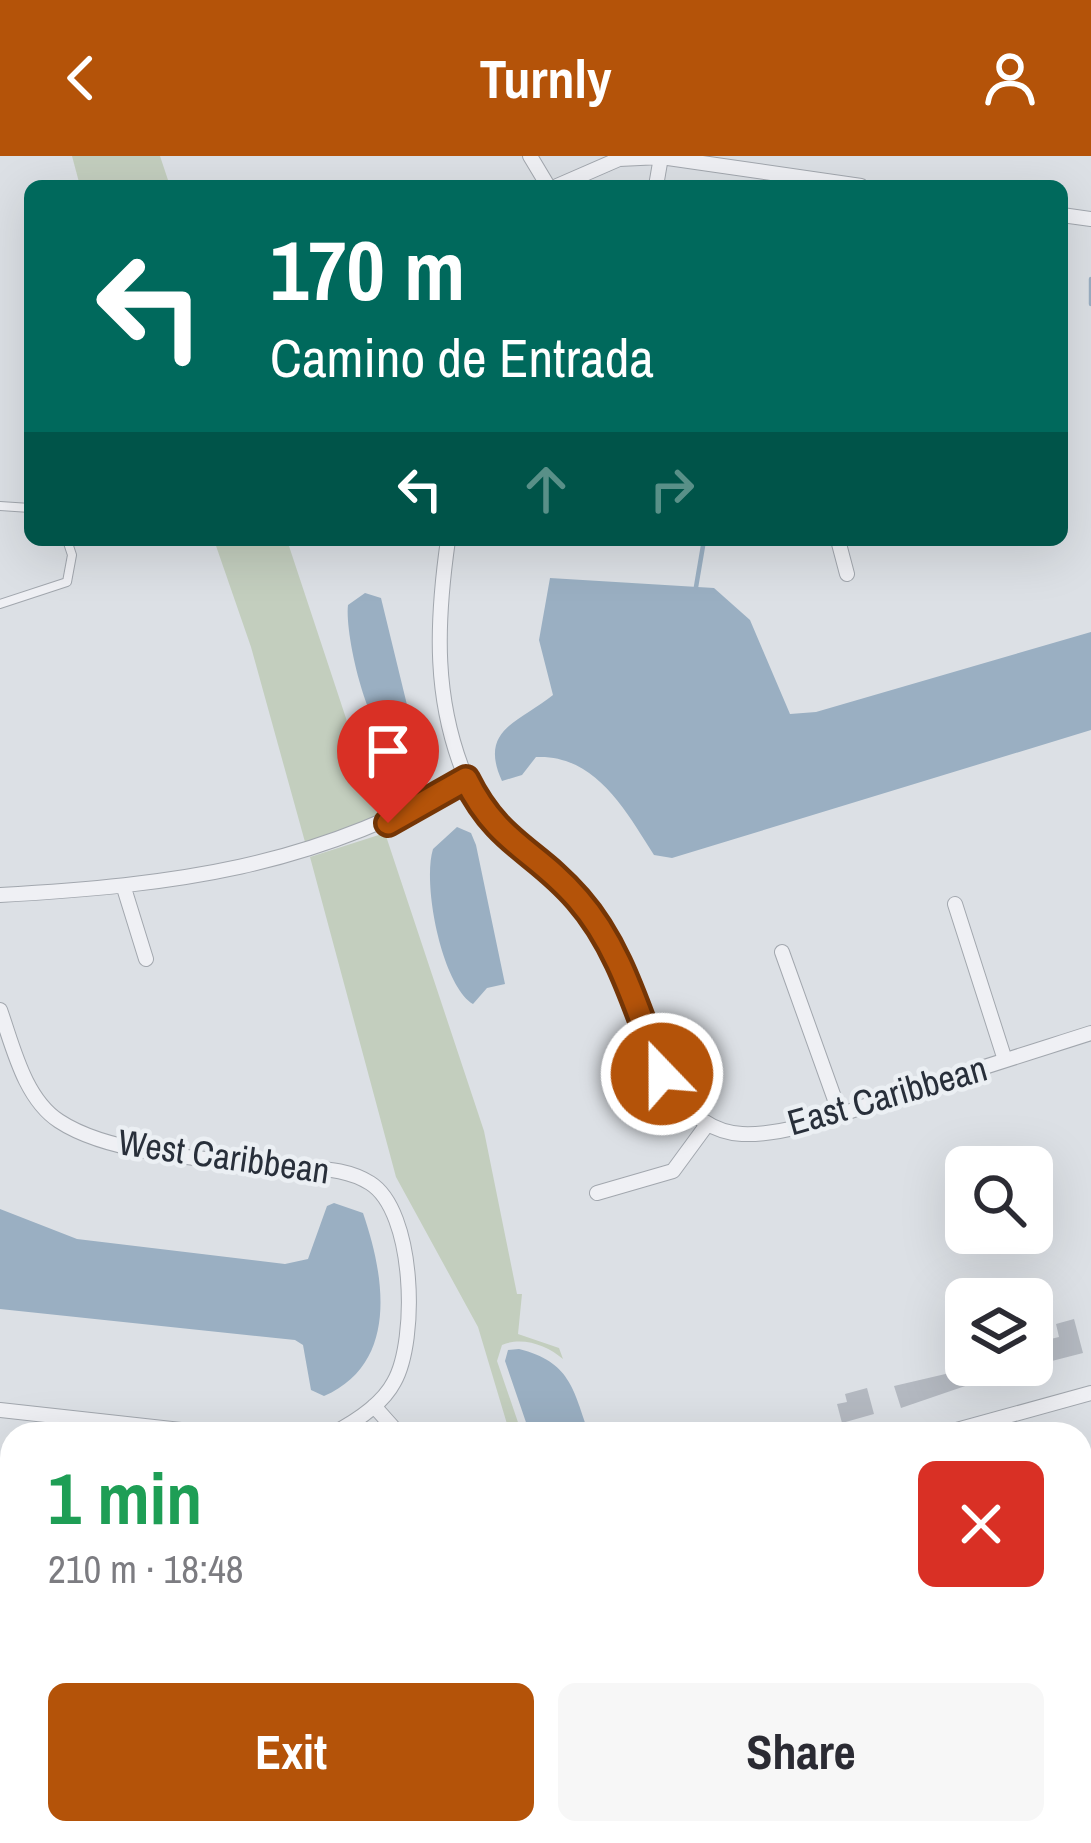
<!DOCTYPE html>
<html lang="en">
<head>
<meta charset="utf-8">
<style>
  :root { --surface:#fff; --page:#f7f7f7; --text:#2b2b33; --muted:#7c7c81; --accent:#b45309 }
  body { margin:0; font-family:"Archivo Narrow",sans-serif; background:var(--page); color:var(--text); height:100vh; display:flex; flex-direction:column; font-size:45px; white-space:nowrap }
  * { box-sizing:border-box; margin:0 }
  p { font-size:39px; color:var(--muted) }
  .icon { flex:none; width:66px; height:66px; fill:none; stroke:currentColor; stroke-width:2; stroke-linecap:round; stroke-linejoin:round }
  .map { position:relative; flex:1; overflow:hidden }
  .panel { position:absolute; left:0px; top:1266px; width:1092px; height:423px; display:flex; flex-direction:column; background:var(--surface); border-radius:36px 36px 0 0; box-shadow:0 12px 48px #0002 }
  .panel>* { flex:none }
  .hud { position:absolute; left:24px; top:24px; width:1044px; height:366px; border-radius:18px; box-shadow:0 12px 48px #0002; background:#00695c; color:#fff; overflow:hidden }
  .controls { position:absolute; left:945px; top:990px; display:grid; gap:24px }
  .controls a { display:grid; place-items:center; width:108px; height:108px; border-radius:18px; background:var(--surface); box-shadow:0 12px 48px #0002; font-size:60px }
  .pin { position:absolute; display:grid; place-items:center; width:102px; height:102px; color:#fff; margin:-123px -51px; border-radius:50% 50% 50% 0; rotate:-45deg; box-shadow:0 0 12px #0007 }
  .pin .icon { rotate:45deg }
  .me { position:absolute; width:132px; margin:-66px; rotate:338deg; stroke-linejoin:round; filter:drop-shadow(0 0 9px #0008) }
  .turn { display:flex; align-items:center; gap:42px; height:252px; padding:0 48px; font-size:54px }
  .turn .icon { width:156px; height:156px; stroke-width:2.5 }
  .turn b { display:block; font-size:84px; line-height:102px }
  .lanes { display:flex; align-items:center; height:114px; padding:0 48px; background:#0003; justify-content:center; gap:60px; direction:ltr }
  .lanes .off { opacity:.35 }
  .round { display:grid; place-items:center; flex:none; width:126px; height:126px; border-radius:18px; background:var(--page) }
  .summary { display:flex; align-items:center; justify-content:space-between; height:204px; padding:0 48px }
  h1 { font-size:72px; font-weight:700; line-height:90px; color:#1e9e55 }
  .cta { display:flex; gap:24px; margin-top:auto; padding:24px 48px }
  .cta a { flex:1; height:138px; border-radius:18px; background:var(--accent); color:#fff; font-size:48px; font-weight:700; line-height:138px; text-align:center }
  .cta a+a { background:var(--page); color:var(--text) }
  header { display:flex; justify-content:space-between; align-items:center; height:156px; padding:0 48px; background:var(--accent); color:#fff; font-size:54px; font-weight:700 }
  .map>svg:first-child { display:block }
  .green { fill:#c3cebe }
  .water { fill:#9aafc2 }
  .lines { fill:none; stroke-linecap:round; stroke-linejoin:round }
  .stream { stroke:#9aafc2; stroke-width:4.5 }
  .building { fill:#b4b9c1 }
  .service-casing { stroke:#a2a7ae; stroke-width:10 }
  .minor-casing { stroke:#a2a7ae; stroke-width:16 }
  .service { stroke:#eff0f4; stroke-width:8 }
  .minor { stroke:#eff0f4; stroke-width:14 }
  .route-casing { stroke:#753606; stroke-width:30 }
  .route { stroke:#b45309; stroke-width:21 }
  .labels { text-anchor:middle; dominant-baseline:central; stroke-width:9; stroke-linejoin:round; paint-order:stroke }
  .street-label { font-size:36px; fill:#282f3a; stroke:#ebeff3 }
</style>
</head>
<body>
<header><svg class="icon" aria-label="back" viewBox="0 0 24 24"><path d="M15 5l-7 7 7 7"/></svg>Turnly<svg class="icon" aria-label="person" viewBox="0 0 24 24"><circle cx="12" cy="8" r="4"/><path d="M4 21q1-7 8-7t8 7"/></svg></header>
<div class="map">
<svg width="1091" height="1687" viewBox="0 0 1091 1687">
  <rect width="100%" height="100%" fill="#dce0e5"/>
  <path class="green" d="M72,0H160L170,30H80Z
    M214,384H287L379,662L305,686L251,491Z
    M385,677L484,975L517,1138H522L518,1178L559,1192L563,1203C547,1189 522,1180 502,1189L497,1205L522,1278H510L478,1171L396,1021L310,701Z"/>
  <path class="water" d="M550,422L714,432L750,464L790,558L816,556L1091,476V574L672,702L654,699C626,655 595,598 536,601L522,619L502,625C478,573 520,566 553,539L539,484Z
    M365,437L381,442L417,590L416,603C374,614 344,481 348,449Z
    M457,671L471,677L476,689L505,828L487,832L473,848C442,829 422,728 433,693Z
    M334,1047L363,1057C385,1121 399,1207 324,1240L311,1234L303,1189L295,1184L0,1153V1053L77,1083L285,1108L308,1103L327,1050Z
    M519,1193C570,1206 573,1232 589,1278H530L505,1205L508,1194Z
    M1080,1656L1091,1658V1687H680C647,1677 621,1687 587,1687C558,1685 530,1680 502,1677H1080Z"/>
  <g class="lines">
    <path class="stream" d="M1091,123V148
      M696,431L704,384"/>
  </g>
  <path class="building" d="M1074,1163L1083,1197L1048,1206L1042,1185L1059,1181L1056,1168Z
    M966,1190V1209H1009V1215L901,1252L894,1230L954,1216L948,1195Z
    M867,1232L874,1258L842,1267L837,1248L847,1246L845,1238Z"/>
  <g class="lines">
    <g class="service-casing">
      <path id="service" d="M0,350L30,352
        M0,448L67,426L72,399L67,384"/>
    </g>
    <g class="minor-casing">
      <path id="minor" d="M530,0L548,30
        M557,30L619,3L661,1L861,30
        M656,30L661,1
        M1062,59L1091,63
        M448,384C436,468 433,545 467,625C497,698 580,723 614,795C642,853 661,974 742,978C786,980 841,958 883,944C952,921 1022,899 1091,877
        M838,384L847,418
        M124,732L146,803
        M0,739C174,729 312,712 466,623
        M955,748L1005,904
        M782,796L840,958
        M0,854C13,890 24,942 59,965C115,1002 225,1004 291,1010C319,1013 346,1012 370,1027C415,1055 418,1184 394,1226C382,1249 355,1266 332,1278
        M597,1037L673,1015L706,970
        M374,1250L399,1278
        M0,1254L217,1278
        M942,1278L1091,1237
        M1080,1508L1091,1510"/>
    </g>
    <use href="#service" class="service"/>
    <use href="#minor" class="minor"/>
  </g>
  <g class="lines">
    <g class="route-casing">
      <path id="route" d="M388,667L466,623C498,688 536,694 578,743C621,792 638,858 662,918"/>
    </g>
    <use href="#route" class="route"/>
  </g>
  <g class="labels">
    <g class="street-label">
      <text transform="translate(887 939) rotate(-16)">East Caribbean</text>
      <text transform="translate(224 1000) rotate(8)">West Caribbean</text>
    </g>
  </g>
</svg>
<div class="controls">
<a><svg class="icon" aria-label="search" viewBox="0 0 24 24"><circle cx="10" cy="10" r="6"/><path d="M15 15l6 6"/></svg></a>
<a><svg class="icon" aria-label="layers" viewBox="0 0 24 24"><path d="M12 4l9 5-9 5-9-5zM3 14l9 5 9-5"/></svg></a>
</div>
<div class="pin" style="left:388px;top:667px;background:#d93025"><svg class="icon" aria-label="arrive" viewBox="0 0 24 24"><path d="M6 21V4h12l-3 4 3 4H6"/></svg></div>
<svg class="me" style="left:662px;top:918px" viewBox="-20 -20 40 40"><circle r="17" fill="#b45309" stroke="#fff" stroke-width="3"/><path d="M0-11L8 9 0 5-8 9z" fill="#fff"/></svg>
<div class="hud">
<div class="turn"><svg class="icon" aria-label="left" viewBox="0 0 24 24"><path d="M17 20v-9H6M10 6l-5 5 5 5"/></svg><div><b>170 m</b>Camino de Entrada</div></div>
<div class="lanes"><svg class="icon" aria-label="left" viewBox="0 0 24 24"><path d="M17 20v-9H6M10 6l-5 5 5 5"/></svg><svg class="icon off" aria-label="ahead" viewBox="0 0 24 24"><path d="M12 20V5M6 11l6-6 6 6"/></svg><svg class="icon off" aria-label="right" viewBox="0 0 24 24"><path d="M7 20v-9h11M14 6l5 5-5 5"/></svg></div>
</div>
<section class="panel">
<div class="summary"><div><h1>1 min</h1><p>210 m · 18:48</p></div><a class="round" style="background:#d93025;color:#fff"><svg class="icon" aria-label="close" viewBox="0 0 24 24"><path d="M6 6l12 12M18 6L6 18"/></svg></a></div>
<div class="cta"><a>Exit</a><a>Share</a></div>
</section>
</div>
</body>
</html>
